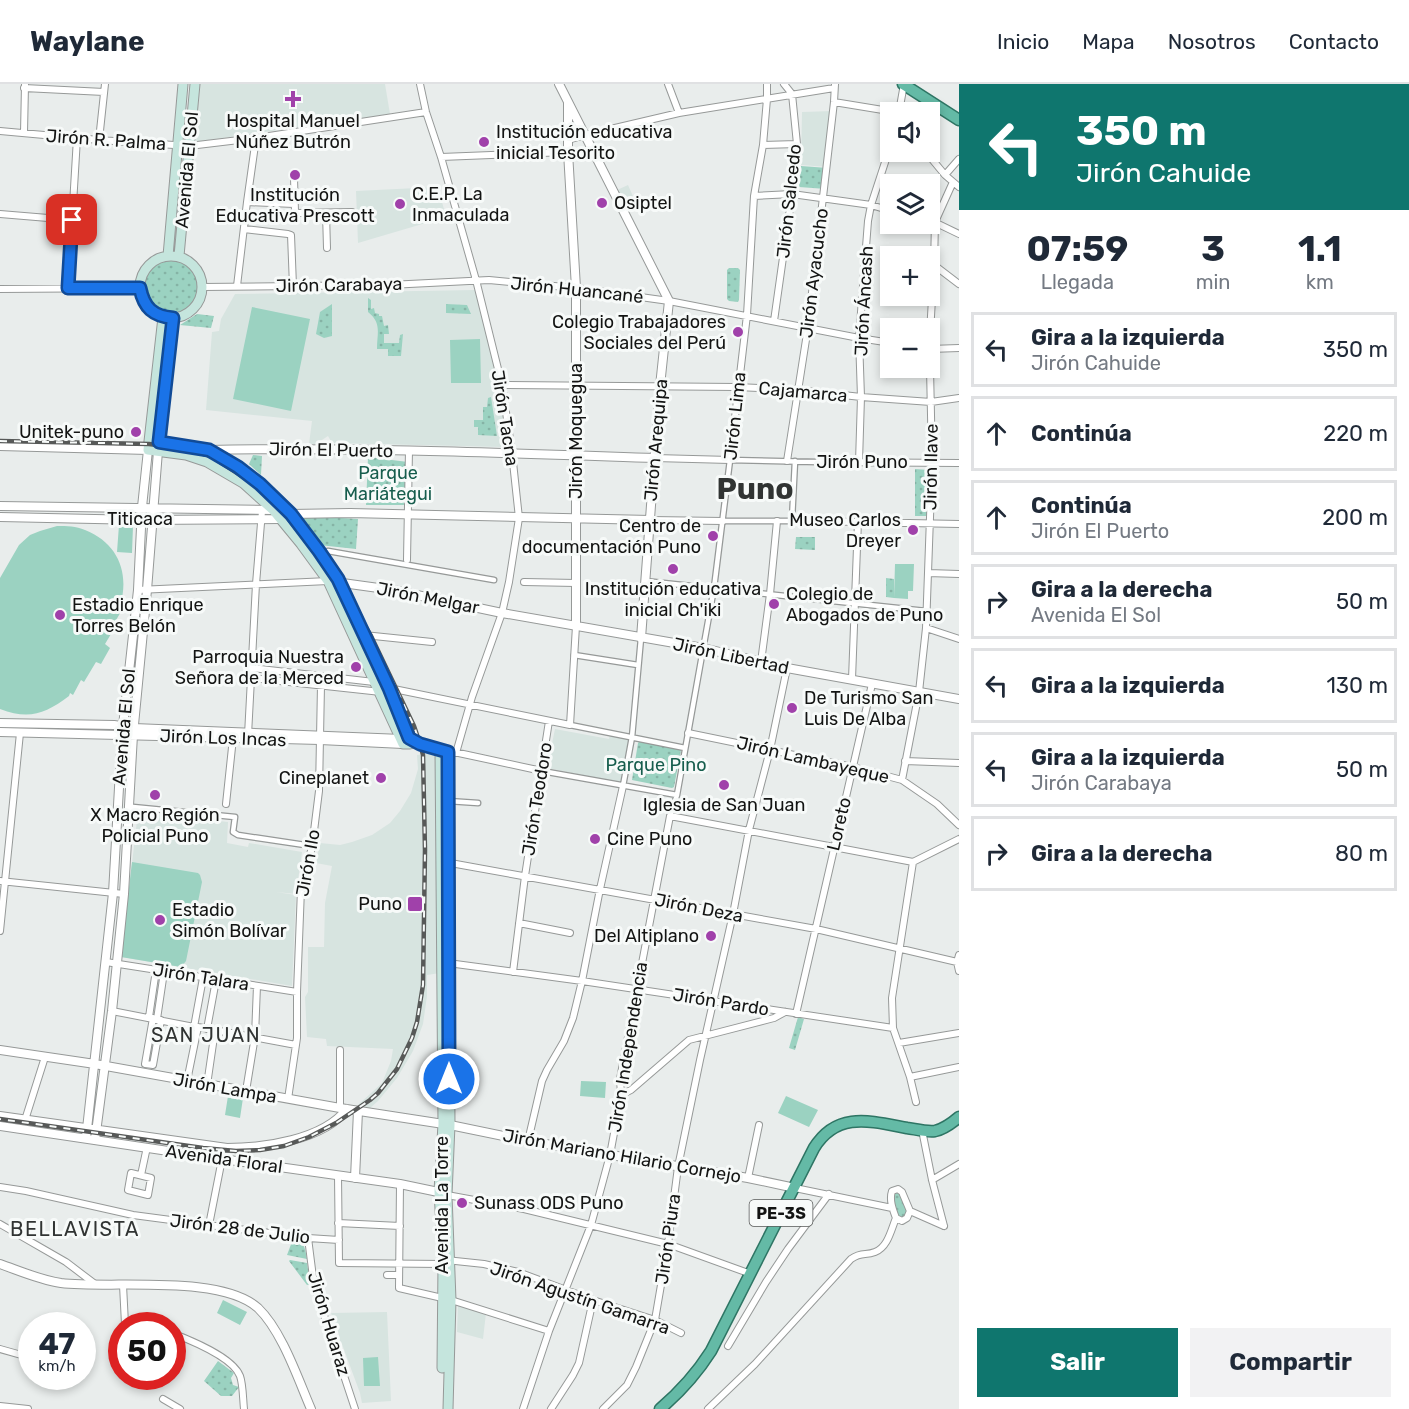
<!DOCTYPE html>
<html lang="es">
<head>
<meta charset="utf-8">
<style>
  :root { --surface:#fff; --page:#f2f2f3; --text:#1f2937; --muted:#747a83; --line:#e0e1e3; --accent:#0f766e }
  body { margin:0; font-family:Rubik,sans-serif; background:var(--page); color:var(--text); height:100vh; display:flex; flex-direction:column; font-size:22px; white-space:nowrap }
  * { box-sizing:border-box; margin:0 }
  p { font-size:20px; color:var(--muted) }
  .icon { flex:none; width:33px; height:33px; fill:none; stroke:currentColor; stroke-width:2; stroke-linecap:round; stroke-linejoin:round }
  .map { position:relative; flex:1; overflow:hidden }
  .sheet { display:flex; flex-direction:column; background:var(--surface); width:450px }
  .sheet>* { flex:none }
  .guide { background:#0f766e; color:#fff; overflow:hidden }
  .controls { position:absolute; left:880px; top:18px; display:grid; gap:12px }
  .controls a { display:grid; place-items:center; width:60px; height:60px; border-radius:0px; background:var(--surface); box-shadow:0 3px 9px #0003; font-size:30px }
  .speed { position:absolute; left:18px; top:1228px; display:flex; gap:12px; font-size:30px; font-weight:700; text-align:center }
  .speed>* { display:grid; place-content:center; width:78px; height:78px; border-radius:50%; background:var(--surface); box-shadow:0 3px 9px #0003; line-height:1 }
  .speed small { font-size:15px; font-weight:400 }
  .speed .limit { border:9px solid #d22; background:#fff; color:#111 }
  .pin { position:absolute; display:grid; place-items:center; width:51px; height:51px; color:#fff; margin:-26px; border-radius:12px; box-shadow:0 3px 9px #0006 }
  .me { position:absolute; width:66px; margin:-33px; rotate:0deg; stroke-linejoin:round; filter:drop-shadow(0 0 4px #0008) }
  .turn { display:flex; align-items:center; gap:21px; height:126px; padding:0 18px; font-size:27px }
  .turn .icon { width:78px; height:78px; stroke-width:2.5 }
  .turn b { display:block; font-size:42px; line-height:51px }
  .eta { display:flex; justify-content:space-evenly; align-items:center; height:102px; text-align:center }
  .eta b { font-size:36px; font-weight:700; line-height:42px }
  .cta { display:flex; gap:12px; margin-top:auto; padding:12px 18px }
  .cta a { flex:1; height:69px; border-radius:0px; background:var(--accent); color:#fff; font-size:24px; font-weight:700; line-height:69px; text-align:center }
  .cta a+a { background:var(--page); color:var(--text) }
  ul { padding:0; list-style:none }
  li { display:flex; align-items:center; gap:18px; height:75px; margin:0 12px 9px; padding:0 6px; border:3px solid var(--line); border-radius:0px }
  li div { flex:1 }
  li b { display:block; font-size:22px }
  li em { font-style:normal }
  header { display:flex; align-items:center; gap:36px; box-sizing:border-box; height:84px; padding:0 30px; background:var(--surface); border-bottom:2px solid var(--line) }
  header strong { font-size:28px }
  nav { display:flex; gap:33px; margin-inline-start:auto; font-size:21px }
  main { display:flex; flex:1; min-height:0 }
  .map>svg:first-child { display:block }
  .built { fill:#d7e4e0 }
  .grass { fill:url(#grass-dots) }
  .garden { fill:#9bd2c1 }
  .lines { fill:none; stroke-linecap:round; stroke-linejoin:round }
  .pedestrian-casing { stroke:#969998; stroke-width:7 }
  .minor-casing { stroke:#969998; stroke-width:8 }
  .tertiary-casing { stroke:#969998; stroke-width:10 }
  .secondary-casing { stroke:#969998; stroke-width:11 }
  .trunk-casing { stroke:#2e7564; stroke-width:13 }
  .pedestrian { stroke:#fff; stroke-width:4.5 }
  .minor { stroke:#fff; stroke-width:6 }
  .tertiary { stroke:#fff; stroke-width:8 }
  .secondary { stroke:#c5e5dd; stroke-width:9 }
  .trunk { stroke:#64baa6; stroke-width:10 }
  .rail-casing { stroke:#575958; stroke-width:4.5 }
  .rail { stroke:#f7faf9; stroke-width:2; stroke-dasharray:7; stroke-linecap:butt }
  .route-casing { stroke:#114b97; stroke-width:15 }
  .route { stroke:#1a73e8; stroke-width:10 }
  .poi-dot { fill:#a041aa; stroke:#f7faf9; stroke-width:2 }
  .labels { text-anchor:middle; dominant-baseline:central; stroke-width:6; stroke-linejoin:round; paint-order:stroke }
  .shield { fill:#f7faf9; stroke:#575958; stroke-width:1.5 }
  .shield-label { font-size:16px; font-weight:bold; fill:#131413 }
  .poi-label { font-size:18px; fill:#131413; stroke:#f7faf9; text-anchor:start }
  .street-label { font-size:18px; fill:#131413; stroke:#f7faf9 }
  .park-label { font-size:18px; fill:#165d4d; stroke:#f7faf9 }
  .neighbourhood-label { font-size:20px; letter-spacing:1.5px; fill:#313433; stroke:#f7faf9 }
  .town-label { font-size:30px; font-weight:bold; fill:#313433; stroke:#f7faf9 }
</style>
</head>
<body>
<header>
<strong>Waylane</strong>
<nav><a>Inicio</a><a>Mapa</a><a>Nosotros</a><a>Contacto</a></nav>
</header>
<main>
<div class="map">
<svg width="959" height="1325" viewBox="0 0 959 1325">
  <defs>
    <pattern id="grass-dots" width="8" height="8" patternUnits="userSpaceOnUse" patternTransform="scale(1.5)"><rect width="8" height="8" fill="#9bd2c1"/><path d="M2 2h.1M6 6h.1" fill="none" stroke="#85b3a5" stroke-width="1.8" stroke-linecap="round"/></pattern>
  </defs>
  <rect width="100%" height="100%" fill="#e9edec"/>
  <path class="built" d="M200,0H385L390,30L195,58Z
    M833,27L828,83L801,81L802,28Z
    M628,101L636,119L623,125L615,107Z
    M438,103L446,133L358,159L356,107Z
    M475,206L477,207L500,299L508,357L506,361L503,363L332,359L328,352L316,360H309L312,337L206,326L212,248L219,247L221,235L235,210Z
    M555,645L609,655L610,650L629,654L620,700L602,695L547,684Z
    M438,669L440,889L427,891V912L423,940L413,967L397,994L378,1017L370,1024L358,1021L382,999L391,977L393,965L327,962L326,955L307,953L305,913L308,908V863H324L325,819L332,782L316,779L320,759L340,761L352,758L372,751L390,739L400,727L411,709L418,685L417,671Z
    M138,728L228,738L227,759L248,763L249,759L302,768L296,810L276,808L296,811L292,902L121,873Z
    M458,1220L486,1229L483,1255L457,1248Z
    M387,1228L391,1317L362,1319L360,1309L343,1263L340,1261L339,1250L331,1229Z"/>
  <path class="grass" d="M801,82L828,84L826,105L799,103Z
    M143 203a28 28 0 1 1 56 0a28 28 0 1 1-56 0Z
    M729,184H738L740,186L739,216L738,218L729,217L727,215V186Z
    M368,214L371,216V225L374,224L375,229L379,230V232H382L384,242L388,241L389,250H384V259H399L400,251L403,250L401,272H388V265H377C377,249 382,239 368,228Z
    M332,220V252L324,254L316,250L320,228Z
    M446,220L467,221L471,230L446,229Z
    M197,230L214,232L211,244L180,241Z
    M491,313L497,352L478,351V343H474V336H483V323H487L488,314Z
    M253,371L262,372L261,391L249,380Z
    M368,373L408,378V421H366Z
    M915,385L929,386L928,432H915Z
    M293,431L358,435L356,465L319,461Z
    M796,453H815V466L795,465Z
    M886,494L894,495V514L886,513Z
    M640,657L681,666L674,703L672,704L632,696L638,659Z
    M798,933L804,935L795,966L789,964Z
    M898,1106L907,1117V1134H896L893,1107Z
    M293,1155C305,1158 305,1164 307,1175L287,1171Z
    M290,1176L307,1179L310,1200L307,1201L289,1177Z
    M218,1277L234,1289L231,1294L233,1301L239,1303L232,1312H221L204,1297Z"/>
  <path class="garden" d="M252,223L310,235L291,327L233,315Z
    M480,255L481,299H451L450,256Z
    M119,441L133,442L132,469L117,468Z
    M57,442C67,442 76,442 85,446C118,459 130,489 120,522L123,524L115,538L117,540L105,560L110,564L101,580L96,578L84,598L81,596L73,611L70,609L69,612C45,630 29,636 0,625V494L19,461L30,451L40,447Z
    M895,480H914L913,507H908V515L894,514Z
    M132,778L198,789L200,791L202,798L186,877L181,883L121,873Z
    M581,997L606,998L605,1014L580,1012Z
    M228,1012L243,1014L240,1034L225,1031Z
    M786,1012L818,1026L809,1043L778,1029Z
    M223,1216L247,1228L240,1241L217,1229Z
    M378,1273L380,1302H364L363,1274Z"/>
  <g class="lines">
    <g class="pedestrian-casing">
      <path id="pedestrian" d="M792,436L795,377
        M723,437H809
        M328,467L494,496
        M645,497L926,527
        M574,571L638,581
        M570,641L685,664
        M542,687L677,711
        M623,702L632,653L641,554
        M448,717L478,719
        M133,723L235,733L233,748L238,751L305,761L312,760
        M670,732L677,711L714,504L730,376L818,378"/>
    </g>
    <g class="minor-casing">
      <path id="minor" d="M420,0L426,28L441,73L476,196L502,301L512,369L519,434L509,498L502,529L472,613L456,669
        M668,0L679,29
        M24,4L104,8
        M834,18L895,28
        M899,28L904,0
        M0,47L99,56L189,62L256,54L426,28
        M24,49L25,1
        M99,56L105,0
        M568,56L585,51L679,29L834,4
        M763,61L797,60
        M926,68L945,91L959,103
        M441,73L568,68
        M945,91L959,75
        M294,94L295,127L298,129L352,128
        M754,112L792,110L871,121L891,127
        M247,118L294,120
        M326,129L327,164
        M0,130L72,136
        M930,136L959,150
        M244,145L288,150L291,151L293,202
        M934,181L959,200
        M237,202L247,118L256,54
        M202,203L389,201L489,196L576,204L669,217L859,254L891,259
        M68,204L77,54
        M0,205L140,204
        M774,237L792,110L797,60L792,10L784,0
        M930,249L934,181L935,138L953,98
        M930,265L959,264
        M502,301L737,303L798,306L861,313L931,318L959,314
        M655,374L730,376L747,231L754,112L763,61L767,15V0
        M787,377L808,243L834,18L835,0
        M818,378L959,379
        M859,378L861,313L859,254L868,137L871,121L891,60
        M650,436L723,437
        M809,437L959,440
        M407,476L409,366
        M928,489L959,490
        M524,498L576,499
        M138,506L328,497
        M926,544L959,555
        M364,551L432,558
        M761,578L770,510L777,437
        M251,584L374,598L389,604L570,641L576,542
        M251,594L381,608
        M852,595L858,437
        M688,649L853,683L902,696L937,720L959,741
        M248,651L256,500L262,427
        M454,668L542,687
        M905,677L959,679
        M902,696L919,608L926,544L932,378L930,284
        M226,720L233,654
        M445,778L816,845L957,878
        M913,778L892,914L893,944L910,993L916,1018
        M913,778L959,755
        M0,797L124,810
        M519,839L570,849
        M0,847L20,649
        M959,871L957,878L959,887
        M106,878L297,908
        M448,879L582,897L893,944
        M513,888L525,792L549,637
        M112,927L194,943
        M796,930L872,600
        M149,933L156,886
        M153,934L145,980L153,981L161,936
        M157,935L164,888
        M198,943L296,961
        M207,945L216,896
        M899,959L959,949
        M340,966V1024
        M910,993L959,983
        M187,997L198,943H194L203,894
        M207,1001L215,946
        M246,1007L255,952L257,902
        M621,1011L631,1006L689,956L774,934L785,928
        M288,1015L297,954V908L301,805L312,763L319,707L321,601
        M25,1036L45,973
        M922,1046L932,1096L944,1142
        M528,1057L542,997L547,986L564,957L573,934L582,897L600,805L623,702
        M131,1089L151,1094L148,1111L128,1106Z
        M141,1091L147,1063
        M338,1092L339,1179L443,1180
        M748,1094L759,1041
        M932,1096L959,1080
        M400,1100L399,1204L451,1216L549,1247
        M0,1103L26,1107L133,1131L308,1154L339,1156
        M795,1104L892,1124
        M898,1105L902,1108L910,1127L907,1134L902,1137L896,1134C893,1126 889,1116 892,1107Z
        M447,1111L524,1125L668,1160L751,1190
        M910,1127L944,1142
        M338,1139L400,1142
        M0,1140L66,1178L95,1200
        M209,1141L222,1075
        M308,1154L314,1201L355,1325
        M446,1176L484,1180L518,1188L593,1216L655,1236L681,1249
        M387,1191H399
        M123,1201L125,1240
        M172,1249C190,1256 233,1273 240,1292C243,1300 243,1316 244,1325
        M728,1262L766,1198L788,1165L829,1110
        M0,1265L32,1274
        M82,1286H83
        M163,1315L180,1325
        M0,1322L28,1325
        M523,1325L549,1247L591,1141L610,1071L621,1011L620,995L670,732L913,778
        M551,1325L573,1291L579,1279L593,1216
        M603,1325L627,1301L636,1283L655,1236L668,1160L678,1083L700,976L733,830L749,746L770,666L787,584
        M708,1325L755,1280L851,1175C862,1167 865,1172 875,1168C888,1163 891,1146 896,1134"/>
    </g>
    <g class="tertiary-casing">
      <path id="tertiary" d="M559,0L669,217L660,302L641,554
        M568,18V68L576,204V542
        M0,362L148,366L142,423L138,506L122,651L113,809L86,1054
        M209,366C358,363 506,369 655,374
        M0,422L273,426L291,430L350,429L650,436
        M0,433L142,436L280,435L284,433
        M328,497L393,506L502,529L703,564L787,584L959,615
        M0,639L114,641L134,644L402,655
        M0,648L320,656L403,660
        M0,966L95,980L340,1024L450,1041L528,1057L748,1094L795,1104
        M0,1032L227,1064C264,1064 323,1056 347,1025
        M0,1042L222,1075L400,1100L443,1109
        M95,1056L112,927L124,810L133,651L147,506L158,367
        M355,1094L358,1027
        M0,1180C20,1187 40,1196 61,1199C112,1205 220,1190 258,1224C282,1247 298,1295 311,1325"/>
    </g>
    <g class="secondary-casing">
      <path id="secondary" d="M140 203a31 31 0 1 1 62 0a31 31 0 1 1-62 0Z
        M168,172L183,0
        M179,172L195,0
        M163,233L148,366L186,371L207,378L243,399L273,426L301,460L328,497L403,660H410L415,658
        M150,357L209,366L238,383L260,400L291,430L319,467L338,495L389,604L409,654L410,658
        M158,361L173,234
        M409,654L420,660L448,667L450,1041L447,1111L451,1216L448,1325
        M440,666L443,1040L439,1107L443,1180L442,1284"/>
    </g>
    <g class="trunk-casing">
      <path id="trunk" d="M903,0L959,36
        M660,1325C680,1308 697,1289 711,1267L814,1064C837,1027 870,1037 907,1044C915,1045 926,1048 935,1047C944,1045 952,1039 959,1033"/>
    </g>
    <use href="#pedestrian" class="pedestrian"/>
    <use href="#minor" class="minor"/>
    <use href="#tertiary" class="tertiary"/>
    <use href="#secondary" class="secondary"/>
    <use href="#trunk" class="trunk"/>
    <g class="rail-casing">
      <path id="rail" d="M0,357L149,360L181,364L211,372L254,400L283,428L339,498L371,552L414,642L420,660L423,671L425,766L423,901L417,938L412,954L397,985L378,1009L370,1016L336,1039L309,1053L284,1062L260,1066L236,1067L203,1064L0,1035"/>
    </g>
    <use href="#rail" class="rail"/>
  </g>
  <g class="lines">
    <g class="route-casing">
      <path id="route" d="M72,136L68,204H140C144,224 153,232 173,234L159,358L209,366L238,383L260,400L291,430L319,467L338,495L389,604L409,654L420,660L448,668L449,995"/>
    </g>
    <use href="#route" class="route"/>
  </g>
  <g class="poi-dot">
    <path d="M290 6h6v6h6v6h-6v6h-6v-6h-6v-6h6z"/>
    <circle cx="484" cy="58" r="6"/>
    <circle cx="295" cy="91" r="6"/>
    <circle cx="602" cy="119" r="6"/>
    <circle cx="400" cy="120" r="6"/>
    <circle cx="738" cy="248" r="6"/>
    <circle cx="136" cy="348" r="6"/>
    <circle cx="913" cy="446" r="6"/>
    <circle cx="713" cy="452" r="6"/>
    <circle cx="673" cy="485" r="6"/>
    <circle cx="774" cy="520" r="6"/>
    <circle cx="60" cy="531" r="6"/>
    <circle cx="356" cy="583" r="6"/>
    <circle cx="792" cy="624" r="6"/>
    <circle cx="381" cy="694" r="6"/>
    <circle cx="724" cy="701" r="6"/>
    <circle cx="155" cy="711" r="6"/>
    <circle cx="595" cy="755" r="6"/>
    <rect x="407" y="812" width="16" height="16" rx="3"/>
    <circle cx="160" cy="836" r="6"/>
    <circle cx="711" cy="852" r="6"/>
    <circle cx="462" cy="1119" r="6"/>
  </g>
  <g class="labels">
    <rect class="shield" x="749.5" y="1116" width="63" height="26" rx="4.5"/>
    <g class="shield-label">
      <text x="781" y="1129">PE-3S</text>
    </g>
    <g class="poi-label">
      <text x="293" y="37" text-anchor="middle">Hospital Manuel<tspan x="293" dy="21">Núñez Butrón</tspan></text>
      <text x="496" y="48">Institución educativa<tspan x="496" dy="21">inicial Tesorito</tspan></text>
      <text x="412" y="110">C.E.P. La<tspan x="412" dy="21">Inmaculada</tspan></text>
      <text x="295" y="111" text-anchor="middle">Institución<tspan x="295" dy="21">Educativa Prescott</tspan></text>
      <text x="614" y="119">Osiptel</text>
      <text x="726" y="238" text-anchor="end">Colegio Trabajadores<tspan x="726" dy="21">Sociales del Perú</tspan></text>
      <text x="124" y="348" text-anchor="end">Unitek-puno</text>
      <text x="901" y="436" text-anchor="end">Museo Carlos<tspan x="901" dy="21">Dreyer</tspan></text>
      <text x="701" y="442" text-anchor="end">Centro de<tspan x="701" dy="21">documentación Puno</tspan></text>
      <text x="673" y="505" text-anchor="middle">Institución educativa<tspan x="673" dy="21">inicial Ch'iki</tspan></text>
      <text x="786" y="510">Colegio de<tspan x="786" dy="21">Abogados de Puno</tspan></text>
      <text x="72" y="521">Estadio Enrique<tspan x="72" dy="21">Torres Belón</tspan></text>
      <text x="344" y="573" text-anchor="end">Parroquia Nuestra<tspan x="344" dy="21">Señora de la Merced</tspan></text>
      <text x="804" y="614">De Turismo San<tspan x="804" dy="21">Luis De Alba</tspan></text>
      <text x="369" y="694" text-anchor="end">Cineplanet</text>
      <text x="724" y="721" text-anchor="middle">Iglesia de San Juan</text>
      <text x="155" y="731" text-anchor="middle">X Macro Región<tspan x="155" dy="21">Policial Puno</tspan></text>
      <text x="607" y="755">Cine Puno</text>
      <text x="402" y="820" text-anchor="end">Puno</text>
      <text x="172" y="826">Estadio<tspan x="172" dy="21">Simón Bolívar</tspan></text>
      <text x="699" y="852" text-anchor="end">Del Altiplano</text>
      <text x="474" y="1119">Sunass ODS Puno</text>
    </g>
    <g class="street-label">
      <text transform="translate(106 56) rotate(4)">Jirón R. Palma</text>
      <text transform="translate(187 86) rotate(-85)">Avenida El Sol</text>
      <text transform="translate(789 117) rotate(-84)">Jirón Salcedo</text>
      <text transform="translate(814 189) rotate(-83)">Jirón Ayacucho</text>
      <text transform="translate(339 201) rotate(-1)">Jirón Carabaya</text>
      <text transform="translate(577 206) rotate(6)">Jirón Huancané</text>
      <text transform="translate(864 217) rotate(-87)">Jirón Áncash</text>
      <text transform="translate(803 308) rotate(5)">Cajamarca</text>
      <text transform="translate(735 332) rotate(-84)">Jirón Lima</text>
      <text transform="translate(505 334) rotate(81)">Jirón Tacna</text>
      <text transform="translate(576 347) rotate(-90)">Jirón Moquegua</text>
      <text transform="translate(656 356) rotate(-85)">Jirón Arequipa</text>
      <text transform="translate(331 366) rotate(1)">Jirón El Puerto</text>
      <text x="862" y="378">Jirón Puno</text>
      <text transform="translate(931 383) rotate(-89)">Jirón Ilave</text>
      <text x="140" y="435">Titicaca</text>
      <text transform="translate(428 514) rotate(11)">Jirón Melgar</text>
      <text transform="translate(731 572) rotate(12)">Jirón Libertad</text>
      <text transform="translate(124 643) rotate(-85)">Avenida El Sol</text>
      <text transform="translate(223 654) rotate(2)">Jirón Los Incas</text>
      <text transform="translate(813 676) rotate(13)">Jirón Lambayeque</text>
      <text transform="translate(537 715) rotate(-81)">Jirón Teodoro</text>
      <text transform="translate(839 740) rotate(-77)">Loreto</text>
      <text transform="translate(308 779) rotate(-80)">Jirón Ilo</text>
      <text transform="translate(699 824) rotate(11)">Jirón Deza</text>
      <text transform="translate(201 893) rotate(9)">Jirón Talara</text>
      <text transform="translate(721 918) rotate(9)">Jirón Pardo</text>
      <text transform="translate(628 963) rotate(-81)">Jirón Independencia</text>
      <text transform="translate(225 1004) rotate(10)">Jirón Lampa</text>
      <text transform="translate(622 1072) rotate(10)">Jirón Mariano Hilario Cornejo</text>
      <text transform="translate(224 1075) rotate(8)">Avenida Floral</text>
      <text transform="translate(442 1121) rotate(-90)">Avenida La Torre</text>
      <text transform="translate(240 1145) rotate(7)">Jirón 28 de Julio</text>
      <text transform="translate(668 1155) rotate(-82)">Jirón Piura</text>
      <text transform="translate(580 1214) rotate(19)">Jirón Agustín Gamarra</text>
      <text transform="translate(329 1240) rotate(73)">Jirón Huaraz</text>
    </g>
    <g class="park-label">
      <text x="388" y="389">Parque<tspan x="388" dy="21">Mariátegui</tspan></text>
      <text x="656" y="681">Parque Pino</text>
    </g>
    <g class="neighbourhood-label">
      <text x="206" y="951">SAN JUAN</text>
      <text x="75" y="1145">BELLAVISTA</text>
    </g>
    <g class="town-label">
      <text x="755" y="405">Puno</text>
    </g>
  </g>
</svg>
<div class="controls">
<a><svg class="icon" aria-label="sound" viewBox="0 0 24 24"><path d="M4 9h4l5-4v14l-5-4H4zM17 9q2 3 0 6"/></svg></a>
<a><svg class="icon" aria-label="layers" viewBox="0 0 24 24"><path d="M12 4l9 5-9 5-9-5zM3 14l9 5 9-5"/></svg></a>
<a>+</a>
<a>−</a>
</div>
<div class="speed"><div>47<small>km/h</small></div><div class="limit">50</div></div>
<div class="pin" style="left:72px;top:136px;background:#d93025"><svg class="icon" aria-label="arrive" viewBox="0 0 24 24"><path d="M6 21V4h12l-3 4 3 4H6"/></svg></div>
<svg class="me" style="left:449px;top:995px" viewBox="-20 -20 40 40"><circle r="17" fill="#1a73e8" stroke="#fff" stroke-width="3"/><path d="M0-11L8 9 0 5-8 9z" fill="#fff"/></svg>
</div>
<section class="sheet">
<div class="guide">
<div class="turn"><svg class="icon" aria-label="left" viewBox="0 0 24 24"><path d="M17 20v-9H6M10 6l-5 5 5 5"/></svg><div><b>350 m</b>Jirón Cahuide</div></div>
</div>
<div class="eta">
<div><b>07:59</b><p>Llegada</p></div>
<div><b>3</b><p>min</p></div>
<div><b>1.1</b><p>km</p></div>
</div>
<ul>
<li><svg class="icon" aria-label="left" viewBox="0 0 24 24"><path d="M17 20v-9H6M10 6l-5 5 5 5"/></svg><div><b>Gira a la izquierda</b><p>Jirón Cahuide</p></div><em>350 m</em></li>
<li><svg class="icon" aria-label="ahead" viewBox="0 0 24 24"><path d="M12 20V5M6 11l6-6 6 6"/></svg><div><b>Continúa</b></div><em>220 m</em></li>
<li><svg class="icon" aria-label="ahead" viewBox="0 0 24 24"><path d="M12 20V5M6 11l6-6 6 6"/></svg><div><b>Continúa</b><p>Jirón El Puerto</p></div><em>200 m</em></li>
<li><svg class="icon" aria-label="right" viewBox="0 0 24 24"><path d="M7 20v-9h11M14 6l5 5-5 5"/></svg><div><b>Gira a la derecha</b><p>Avenida El Sol</p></div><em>50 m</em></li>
<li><svg class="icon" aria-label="left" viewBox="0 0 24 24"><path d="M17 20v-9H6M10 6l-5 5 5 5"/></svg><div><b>Gira a la izquierda</b></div><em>130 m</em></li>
<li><svg class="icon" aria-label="left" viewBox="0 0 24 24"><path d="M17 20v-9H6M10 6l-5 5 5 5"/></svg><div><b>Gira a la izquierda</b><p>Jirón Carabaya</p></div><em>50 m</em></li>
<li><svg class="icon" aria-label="right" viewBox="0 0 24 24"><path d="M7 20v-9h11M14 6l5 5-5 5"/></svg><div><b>Gira a la derecha</b></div><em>80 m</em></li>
</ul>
<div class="cta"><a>Salir</a><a>Compartir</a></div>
</section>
</main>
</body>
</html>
